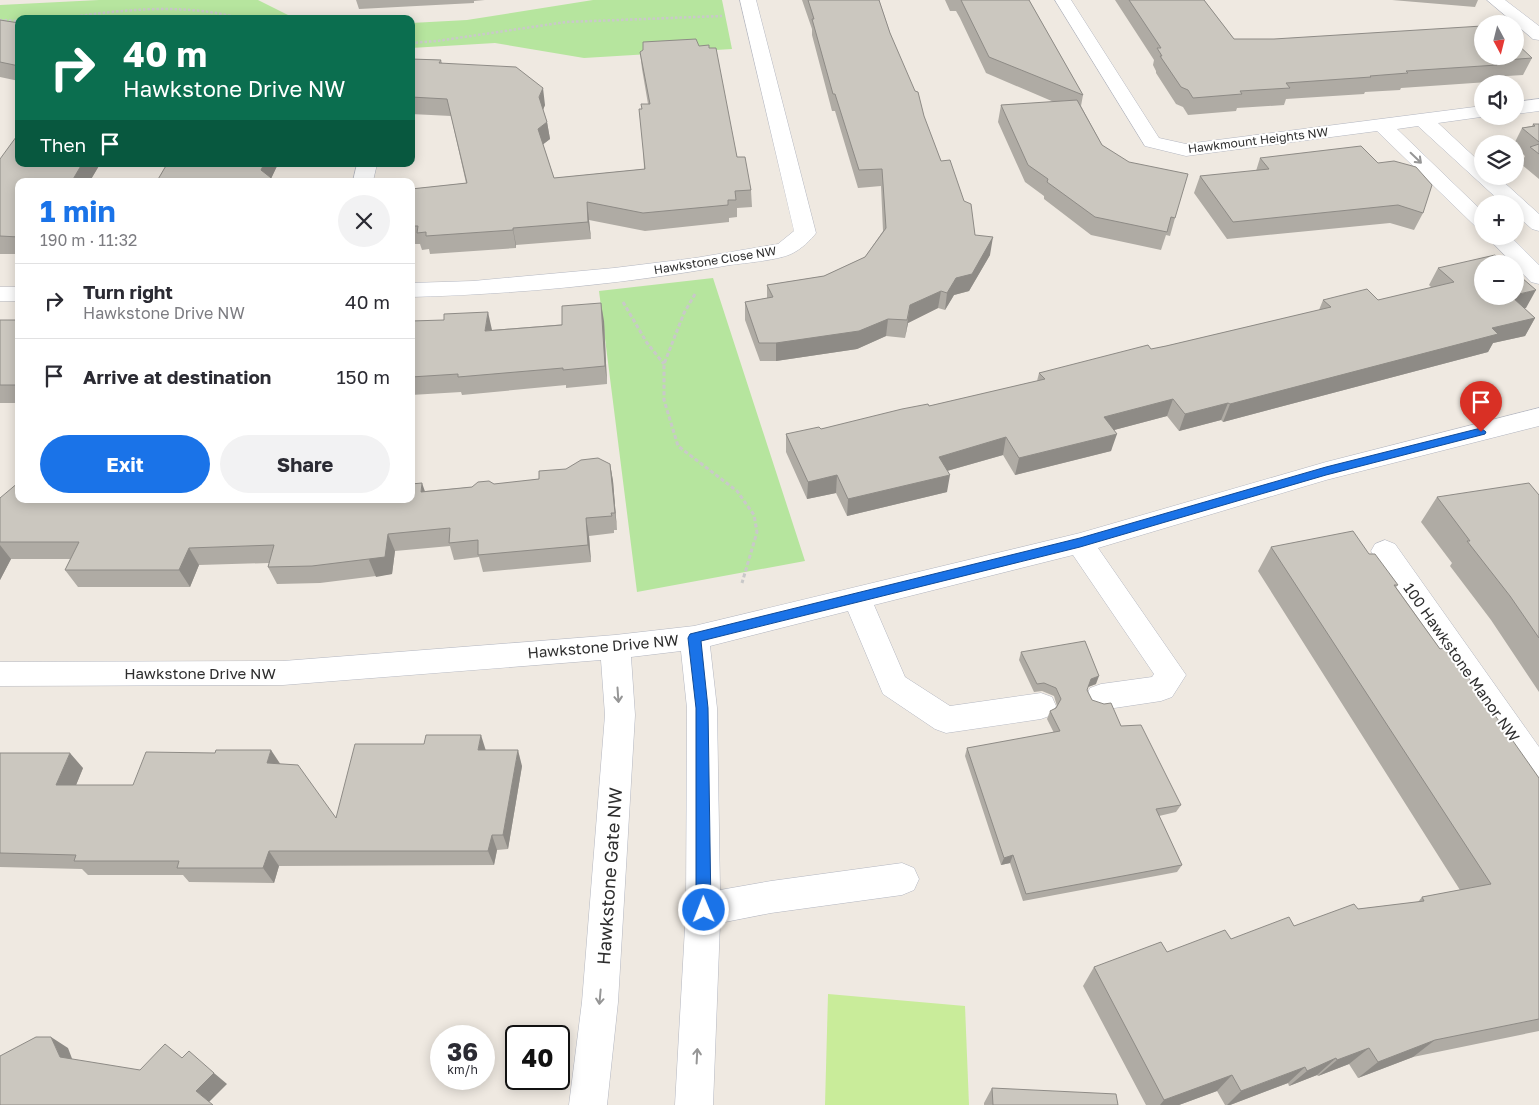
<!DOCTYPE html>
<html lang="en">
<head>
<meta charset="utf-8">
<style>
  :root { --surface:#fff; --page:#f2f2f3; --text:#2b2b33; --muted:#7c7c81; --line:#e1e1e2; --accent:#1a73e8 }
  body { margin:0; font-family:"Golos Text",sans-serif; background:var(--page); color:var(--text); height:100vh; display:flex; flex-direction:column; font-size:19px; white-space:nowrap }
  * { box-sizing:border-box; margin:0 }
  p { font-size:16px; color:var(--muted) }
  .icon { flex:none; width:28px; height:28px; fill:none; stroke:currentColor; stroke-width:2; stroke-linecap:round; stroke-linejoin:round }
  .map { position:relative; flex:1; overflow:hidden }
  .drawer { position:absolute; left:15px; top:178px; width:400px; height:325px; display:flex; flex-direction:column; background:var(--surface); border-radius:10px; box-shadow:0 2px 12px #0003 }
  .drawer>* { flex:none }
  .top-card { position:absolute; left:15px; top:15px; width:400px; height:152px; border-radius:10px; box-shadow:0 2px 12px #0003; background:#0b6e4f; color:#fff; overflow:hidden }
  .needle { width:32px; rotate:173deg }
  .fabs { position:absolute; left:1474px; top:15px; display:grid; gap:10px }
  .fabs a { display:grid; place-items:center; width:50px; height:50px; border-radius:50%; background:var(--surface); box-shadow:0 2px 12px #0003; font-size:25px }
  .speed { position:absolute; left:430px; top:1025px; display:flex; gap:10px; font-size:25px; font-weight:700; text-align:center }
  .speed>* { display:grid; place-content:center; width:65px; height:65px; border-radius:50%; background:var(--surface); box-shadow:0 2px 12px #0003; line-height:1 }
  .speed small { font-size:12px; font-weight:400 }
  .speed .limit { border:2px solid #111; border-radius:8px; background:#fff; color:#111 }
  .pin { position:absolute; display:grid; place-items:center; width:42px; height:42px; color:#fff; margin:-51px -21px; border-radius:50% 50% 50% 0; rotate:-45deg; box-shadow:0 0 5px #0007 }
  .pin .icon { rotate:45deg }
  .me { position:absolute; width:55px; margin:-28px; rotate:359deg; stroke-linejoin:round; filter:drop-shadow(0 0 4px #0008) }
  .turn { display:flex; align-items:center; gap:18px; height:105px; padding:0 25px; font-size:22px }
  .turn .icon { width:65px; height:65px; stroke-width:2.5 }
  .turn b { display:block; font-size:35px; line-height:42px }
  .then { display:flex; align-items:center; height:48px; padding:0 25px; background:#0003; gap:10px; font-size:19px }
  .round { display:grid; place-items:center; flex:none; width:52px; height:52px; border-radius:26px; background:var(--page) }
  .summary { display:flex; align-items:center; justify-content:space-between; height:85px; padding:0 25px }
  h1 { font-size:30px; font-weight:700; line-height:38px; color:var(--accent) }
  .action { display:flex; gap:10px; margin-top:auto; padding:10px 25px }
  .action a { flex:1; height:58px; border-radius:30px; background:var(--accent); color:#fff; font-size:20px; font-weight:700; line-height:58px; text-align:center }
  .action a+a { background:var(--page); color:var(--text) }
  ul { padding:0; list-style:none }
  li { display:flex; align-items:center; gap:15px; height:75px; padding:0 25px; border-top:1px solid var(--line) }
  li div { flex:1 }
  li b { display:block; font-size:19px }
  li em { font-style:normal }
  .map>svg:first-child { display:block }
  .green { fill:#b6e59e }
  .pitch { fill:#c9ec9a }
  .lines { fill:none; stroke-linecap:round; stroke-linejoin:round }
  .minor-casing { stroke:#b4b7c1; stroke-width:1 }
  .path-far1 { stroke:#c9c9c9; stroke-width:2.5; stroke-dasharray:2.5 2; stroke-linecap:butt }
  .path { stroke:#c9c9c9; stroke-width:3; stroke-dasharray:4 2.5; stroke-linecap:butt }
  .minor { fill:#fff; fill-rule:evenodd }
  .wall { fill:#afaba4 }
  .shaded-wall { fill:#8e8b86 }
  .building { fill:#cbc7bf; stroke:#8e8b86 }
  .oneway { stroke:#969696 }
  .route { fill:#1a73e8; stroke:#114b97 }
  .labels { text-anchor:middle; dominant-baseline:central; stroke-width:4; stroke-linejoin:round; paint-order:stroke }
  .far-street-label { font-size:12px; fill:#2e2e2e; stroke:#fff }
  .street-label { font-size:15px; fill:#2e2e2e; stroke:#fff }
  .near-street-label { font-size:18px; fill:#2e2e2e; stroke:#fff }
</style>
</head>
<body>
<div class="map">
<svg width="1539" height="1105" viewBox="0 0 1539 1105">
  <rect width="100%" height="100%" fill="#efe9e1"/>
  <path class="green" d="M99,0H258L296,19H19V29L0,30V5Z
    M593,0H722L732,49L584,58L495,43L411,48V23L467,20Z
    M713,278L805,561L637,592L599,291Z"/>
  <path class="pitch" d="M828,994L965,1006L969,1105H825Z"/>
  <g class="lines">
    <g class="minor-casing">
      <path id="minor" d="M740,0H756L816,233C811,240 801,249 793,253C781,260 745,263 730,265C625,284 517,294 411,297V283L473,281L614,268L695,258L778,244L794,231Z
        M1055,0H1071L1159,138L1186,144L1482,106V116H1488L1438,123L1482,164V176H1497L1539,214V231L1532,229L1515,214V204H1503L1418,126L1397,129L1482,211V228L1475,226L1377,131L1186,156L1145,146Z
        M1487,0H1505L1539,26V40L1533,39Z
        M1539,99V111L1515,114V102Z
        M357,164H377L373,181H353Z
        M1486,236H1510L1539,265V284L1531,282Z
        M0,287H19V301H0Z
        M1539,408V426L1326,480L1098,548L1186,675L1172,697L1161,701L1101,710L1090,706L1086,697L1090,688L1101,684L1152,677L1154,674L1073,555L874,605L905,677L950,706L1041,693L1052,697L1056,706L1052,715L1041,719L946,733L935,729L883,694L848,611L710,646L717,708L720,890L771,881L902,863L914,868L919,879L914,890L902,895L771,913L720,923L713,1105H675L686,910L687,708L681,651L631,657L635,715L618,1002L607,1105H569L582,1002L605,715L601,660L283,685L0,686V662L283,661L615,635L694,626L1080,533L1326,462Z
        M1385,540L1395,544L1539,747V787L1528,783L1375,558L1371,551L1375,544Z"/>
    </g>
    <path class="path-far1" d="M58,19C120,10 182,2 243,19
      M0,20L19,21
      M411,43L437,41L566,22L722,16"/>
    <path class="path" d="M695,294L684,313L664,364V400L678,446L737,491L754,515L757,532L742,583
      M623,302L647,343L664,364"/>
    <use href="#minor" class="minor"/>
  </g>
  <path class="wall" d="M356,0H485L474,1V3L359,9Z
    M802,0H879L890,33L941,161L975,235L990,255L969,291L954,295L945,310L938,308L908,323L905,338L886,336L857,349L776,361H760L745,320V302L767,298V285L824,276L865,257L883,231L881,186L858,188L835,111H832L812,35V29Z
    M945,0H1029L1083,95L1081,106L1102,145L1175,218L1170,236L1166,235L1161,250L1091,235L1044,199V196L1025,182L998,122L1001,105L1054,102L986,73L960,18L956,11H950Z
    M1115,0H1204L1234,39L1532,58L1523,75L1491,77L1488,82L1401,88L1400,90L1365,92L1364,94L1286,99L1284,105L1237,108L1236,111L1188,115L1183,107L1176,104L1156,73V71L1153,65L1154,60Z
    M1392,0H1478L1475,7Z
    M0,20L19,23V81L0,77Z
    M699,46L709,48L737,157L751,190L752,207L737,208V217L729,218V222L645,231L589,220L591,239L516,245V248L430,254L429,249L422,250L420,244H411V189L466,183L451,116L411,114V59L441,60L442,63L545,105L543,110L547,122L550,139L543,144L554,178L644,169L642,109L648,104L642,69L640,52Z
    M1533,124H1539V179L1521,164L1525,156L1515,147V144H1514L1522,128L1532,126Z
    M1260,158L1378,163L1423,213L1414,230L1390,223L1227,239L1194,193L1200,176L1256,171Z
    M0,159L19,164H100L90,181H157L278,164L271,178L275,181H19V254H0Z
    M1438,268L1526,308H1524L1535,318L1525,336L1493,343L1488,352L1223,422L1221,420L1179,431L1167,416L1114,430L1111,451L1015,475L1003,455L947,471V492L847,516L836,493L807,499L786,452V434L821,429L929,406L1037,381L1039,373L1166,346L1319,310L1323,300H1378L1432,288L1429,285Z
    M0,320H19V403H0Z
    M411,321L492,330L604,321L607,384L566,388V385L462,395L461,392L411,395Z
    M610,464L613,481L617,530H614V533L589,536L591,562L483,572L479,557L454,560L450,546L395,551L392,574L320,583L277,584L268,567L269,563L199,565L190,587H78L65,570L70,559H11L0,580V498L19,499L425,491L472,487L539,479L566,469Z
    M1539,495V692L1491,620L1450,566L1452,563L1421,522L1437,497Z
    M1271,547L1369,554L1398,585L1396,587L1440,649L1539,778V1031L1413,1057L1358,1078L1349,1064L1318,1076L1317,1075L1289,1086L1288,1083L1230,1105H1225L1217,1091L1179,1105H1146L1083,986L1094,967L1294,926L1358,909L1418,902L1422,897L1460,890L1258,571Z
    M1021,652L1096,684L1088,687L1087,690L1092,700L1121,726L1181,805L1176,812L1159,816L1182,865L1177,872L1023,901L1010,863L1001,865L965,756L967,748L1054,733L1047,719L1050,711L1056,708L1057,706L1054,696L1042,691L1034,692L1019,660Z
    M486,750L522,766L508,849L497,850L494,865L279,866L274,883L189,882L183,875H88L82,869L0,867V753L83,768L76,785H133L280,764L336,818Z
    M992,1088L1118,1105H984V1103Z"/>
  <path class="shaded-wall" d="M543,88L545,105L541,114L539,97Z
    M547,122L550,139L541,146L538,129Z
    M82,164H100L90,181H72Z
    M264,164H278L270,181L261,170Z
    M587,202L589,220L591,239L588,222Z
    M513,228L516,245V248L513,230Z
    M993,237L990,255L969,291L954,295L945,310L947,293L956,278Z
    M1536,290L1526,308L1500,313L1510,296H1515V295Z
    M941,291L938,308L908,323L905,338L910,305Z
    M601,303L604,321L607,384L605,366Z
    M488,312L492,330L485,331Z
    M1535,318L1525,336L1493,343L1488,352L1223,422L1230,404L1492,328Z
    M888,319L886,336L857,349L776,361V343Z
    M1173,399L1167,416L1099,434L1104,417Z
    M1228,403L1221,420L1179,431L1185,414Z
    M1117,434L1111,451L1015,475L1019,458Z
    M1006,437L1003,455L936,474L939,457Z
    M610,464L613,481L617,530L615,513Z
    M837,475L836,493L807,499L808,482Z
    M950,475L947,492L847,516L848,499Z
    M422,483L428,500L421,492Z
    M586,518L589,536L591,562L588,545Z
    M388,534L395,551L392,574L376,577L369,560Z
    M0,545L11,559L0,580Z
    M189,548L199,565L190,587L179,570Z
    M1099,676L1096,684L1088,687L1091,679Z
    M481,735L486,751L478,750Z
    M271,750L281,765L267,763Z
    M518,750L522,766L508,849L503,835Z
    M70,753L83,768L70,800L56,785Z
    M492,835L497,850L494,865L488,851Z
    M269,851L279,866L274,883L263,868Z
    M1013,855L1010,863L1001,865L1004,858Z
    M51,1037L68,1048L76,1069L60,1057Z
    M1435,1040L1413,1057L1358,1078L1378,1062Z
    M1369,1048L1349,1064L1318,1076L1337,1060Z
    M1336,1058L1317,1075L1289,1086L1307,1071Z
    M1305,1067L1288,1083L1230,1105H1227L1241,1091Z
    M214,1073L227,1084L209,1102L196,1091Z
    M1232,1075L1217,1091L1179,1105H1160L1164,1100Z"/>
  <path class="building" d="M808,0H879L890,33L915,91L918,92L924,116L941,161L950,160L964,201L971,204L975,235L993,237L972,274L956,278L947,293L941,291L910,305L907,320L888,319L859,331L776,343H759L745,302L773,297L767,285L824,276L865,257L886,228L882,169L859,170L835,94H833L812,19H814Z
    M961,0H1029L1083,95L989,57Z
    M1129,0H1204L1234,39H1274L1482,26V56H1515V42L1532,58L1493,61L1497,65L1406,71L1408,73L1370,76L1371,77L1286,83L1290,88L1240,91L1242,94L1193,98L1188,90L1181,87L1160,56H1162L1157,48H1161Z
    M0,20L19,23V66L0,62Z
    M696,39L699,46L709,45V48H716L737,157H745L751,190L735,191L736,200H728V205L643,213L587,202L588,222L513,228V230L426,236V232L417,233L418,226H411V189L467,183L447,99L411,97V59L441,60L439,63L516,67L543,88L539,97L547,122L538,129L554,178L645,169L639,109H642L641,104H650L640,52L643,50V42Z
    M1077,100L1102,145L1129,162L1188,174L1175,218L1171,217L1167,232L1095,217L1047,182L1048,179L1028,165L1001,105Z
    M1533,124H1539V142L1522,128L1535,126Z
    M19,133V164H82L72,181H157L167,164H264L261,170L275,181H19V237L0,236V159Z
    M1539,144V154L1530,147Z
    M1361,146L1378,163L1394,161L1416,167L1432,185L1423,213L1398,205L1233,222L1200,176L1269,169L1260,158Z
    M1495,255L1505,264H1482V296H1511L1535,318L1492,328L1498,334L1230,404L1228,403L1185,414L1173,399L1104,417L1117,434L1019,458L1006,437L939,457L950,475L848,499L837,475L808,482L786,434L819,427L821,429L902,409L928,404L929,406L1045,379L1039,373L1148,345L1151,349L1166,346L1331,307L1323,300L1367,289L1378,300L1454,282L1438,268Z
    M1515,272L1536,290L1515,295Z
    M601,303L605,366L563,370V368L458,377V374L411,377V321L444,320V314L488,312L485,331L562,325V306Z
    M0,320H19V385H0Z
    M598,458L610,464L615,513H611L612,516L586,518L588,545L478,555V540L449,543L450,528L388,534L385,557L312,566L268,567L274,545L189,548L179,570H65L79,542H0V498L19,482V499H411V484L422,483L421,492L472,487L478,482L489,481L494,484L539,479V471L566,469L581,460Z
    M1529,483L1539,495V638L1510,596L1467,541H1470L1437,497Z
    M1353,531L1369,554H1375L1398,585H1394L1440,649L1444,648L1466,677H1468L1539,778V1019L1435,1040L1378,1062L1369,1048L1337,1060L1336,1058L1307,1071L1305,1067L1241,1091L1232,1075L1164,1100L1094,967L1161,942L1167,952L1225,930L1231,939L1289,917L1294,926L1354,904L1358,909L1424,901L1422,897L1491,884L1271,547Z
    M1085,641L1099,676L1091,679L1087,690L1092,700L1104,704L1111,703L1121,726L1141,725L1181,805L1156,809L1182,865L1026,894L1013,855L1004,858L967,748L1060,731L1050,711L1056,708L1061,699L1056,688L1044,683L1037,684L1021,652Z
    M426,735H481L478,750H518L503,835H492L488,851H269L263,868H177L179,861H74L76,855L0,853V753H70L56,785H133L146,752L215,753L216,750H271L267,763L298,765L336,818L355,744H424Z
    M36,1037H51L60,1057L140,1070L165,1044L182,1058L189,1051L214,1073L196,1091L213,1105H0V1056Z
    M992,1088L1116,1094L1118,1105H993Z"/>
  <defs><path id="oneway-shaft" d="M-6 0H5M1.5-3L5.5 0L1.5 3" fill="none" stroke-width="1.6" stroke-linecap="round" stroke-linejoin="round" transform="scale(1.25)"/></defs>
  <g class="oneway">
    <use href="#oneway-shaft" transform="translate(1416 158) rotate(44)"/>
    <use href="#oneway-shaft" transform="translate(618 695) rotate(86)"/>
    <use href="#oneway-shaft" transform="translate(600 997) rotate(95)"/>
    <use href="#oneway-shaft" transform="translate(697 1056) rotate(-87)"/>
  </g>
  <path class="route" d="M1481,428L1486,432L1485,434L1326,475L1080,547L701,641L708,708L711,910L709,915L704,917L698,915L696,910V708L688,638L690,634L1080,538L1326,467Z"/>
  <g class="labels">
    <g class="far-street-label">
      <text transform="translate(1258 140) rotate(-7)">Hawkmount Heights NW</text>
      <text transform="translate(715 260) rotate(-9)">Hawkstone Close NW</text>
    </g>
    <g class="street-label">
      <text transform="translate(603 646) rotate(-5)">Hawkstone Drive NW</text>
      <text transform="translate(1462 662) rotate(55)">100 Hawkstone Manor NW</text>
      <text x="200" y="673">Hawkstone Drive NW</text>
    </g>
    <g class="near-street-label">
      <text transform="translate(609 876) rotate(-86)">Hawkstone Gate NW</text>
    </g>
  </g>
</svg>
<div class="fabs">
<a><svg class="needle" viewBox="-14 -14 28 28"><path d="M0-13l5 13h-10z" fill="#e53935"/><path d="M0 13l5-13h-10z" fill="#7c7c81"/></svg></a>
<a><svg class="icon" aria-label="sound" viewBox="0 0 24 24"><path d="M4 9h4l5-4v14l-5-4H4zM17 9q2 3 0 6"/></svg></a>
<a><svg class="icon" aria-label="layers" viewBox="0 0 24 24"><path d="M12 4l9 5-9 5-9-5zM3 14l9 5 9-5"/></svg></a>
<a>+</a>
<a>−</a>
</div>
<div class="speed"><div>36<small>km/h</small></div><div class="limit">40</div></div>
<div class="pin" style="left:1481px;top:432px;background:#d93025"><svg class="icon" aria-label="arrive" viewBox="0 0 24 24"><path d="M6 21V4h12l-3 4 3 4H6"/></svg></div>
<svg class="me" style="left:704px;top:910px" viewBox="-20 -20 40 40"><circle r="17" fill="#1a73e8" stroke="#fff" stroke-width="3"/><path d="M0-11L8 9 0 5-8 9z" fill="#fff"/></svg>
<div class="top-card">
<div class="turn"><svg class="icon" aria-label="right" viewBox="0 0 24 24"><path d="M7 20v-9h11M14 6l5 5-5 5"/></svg><div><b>40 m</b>Hawkstone Drive NW</div></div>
<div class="then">Then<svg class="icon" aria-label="arrive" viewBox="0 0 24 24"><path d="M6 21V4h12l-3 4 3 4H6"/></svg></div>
</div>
<section class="drawer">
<div class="summary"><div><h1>1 min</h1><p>190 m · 11:32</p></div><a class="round"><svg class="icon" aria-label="close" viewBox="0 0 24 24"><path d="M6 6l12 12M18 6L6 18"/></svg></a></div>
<ul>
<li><svg class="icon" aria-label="right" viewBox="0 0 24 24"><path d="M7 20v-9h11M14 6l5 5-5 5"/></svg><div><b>Turn right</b><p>Hawkstone Drive NW</p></div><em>40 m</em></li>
<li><svg class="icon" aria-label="arrive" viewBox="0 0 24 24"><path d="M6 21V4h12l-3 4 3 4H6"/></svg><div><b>Arrive at destination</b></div><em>150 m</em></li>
</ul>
<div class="action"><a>Exit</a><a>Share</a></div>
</section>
</div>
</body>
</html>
